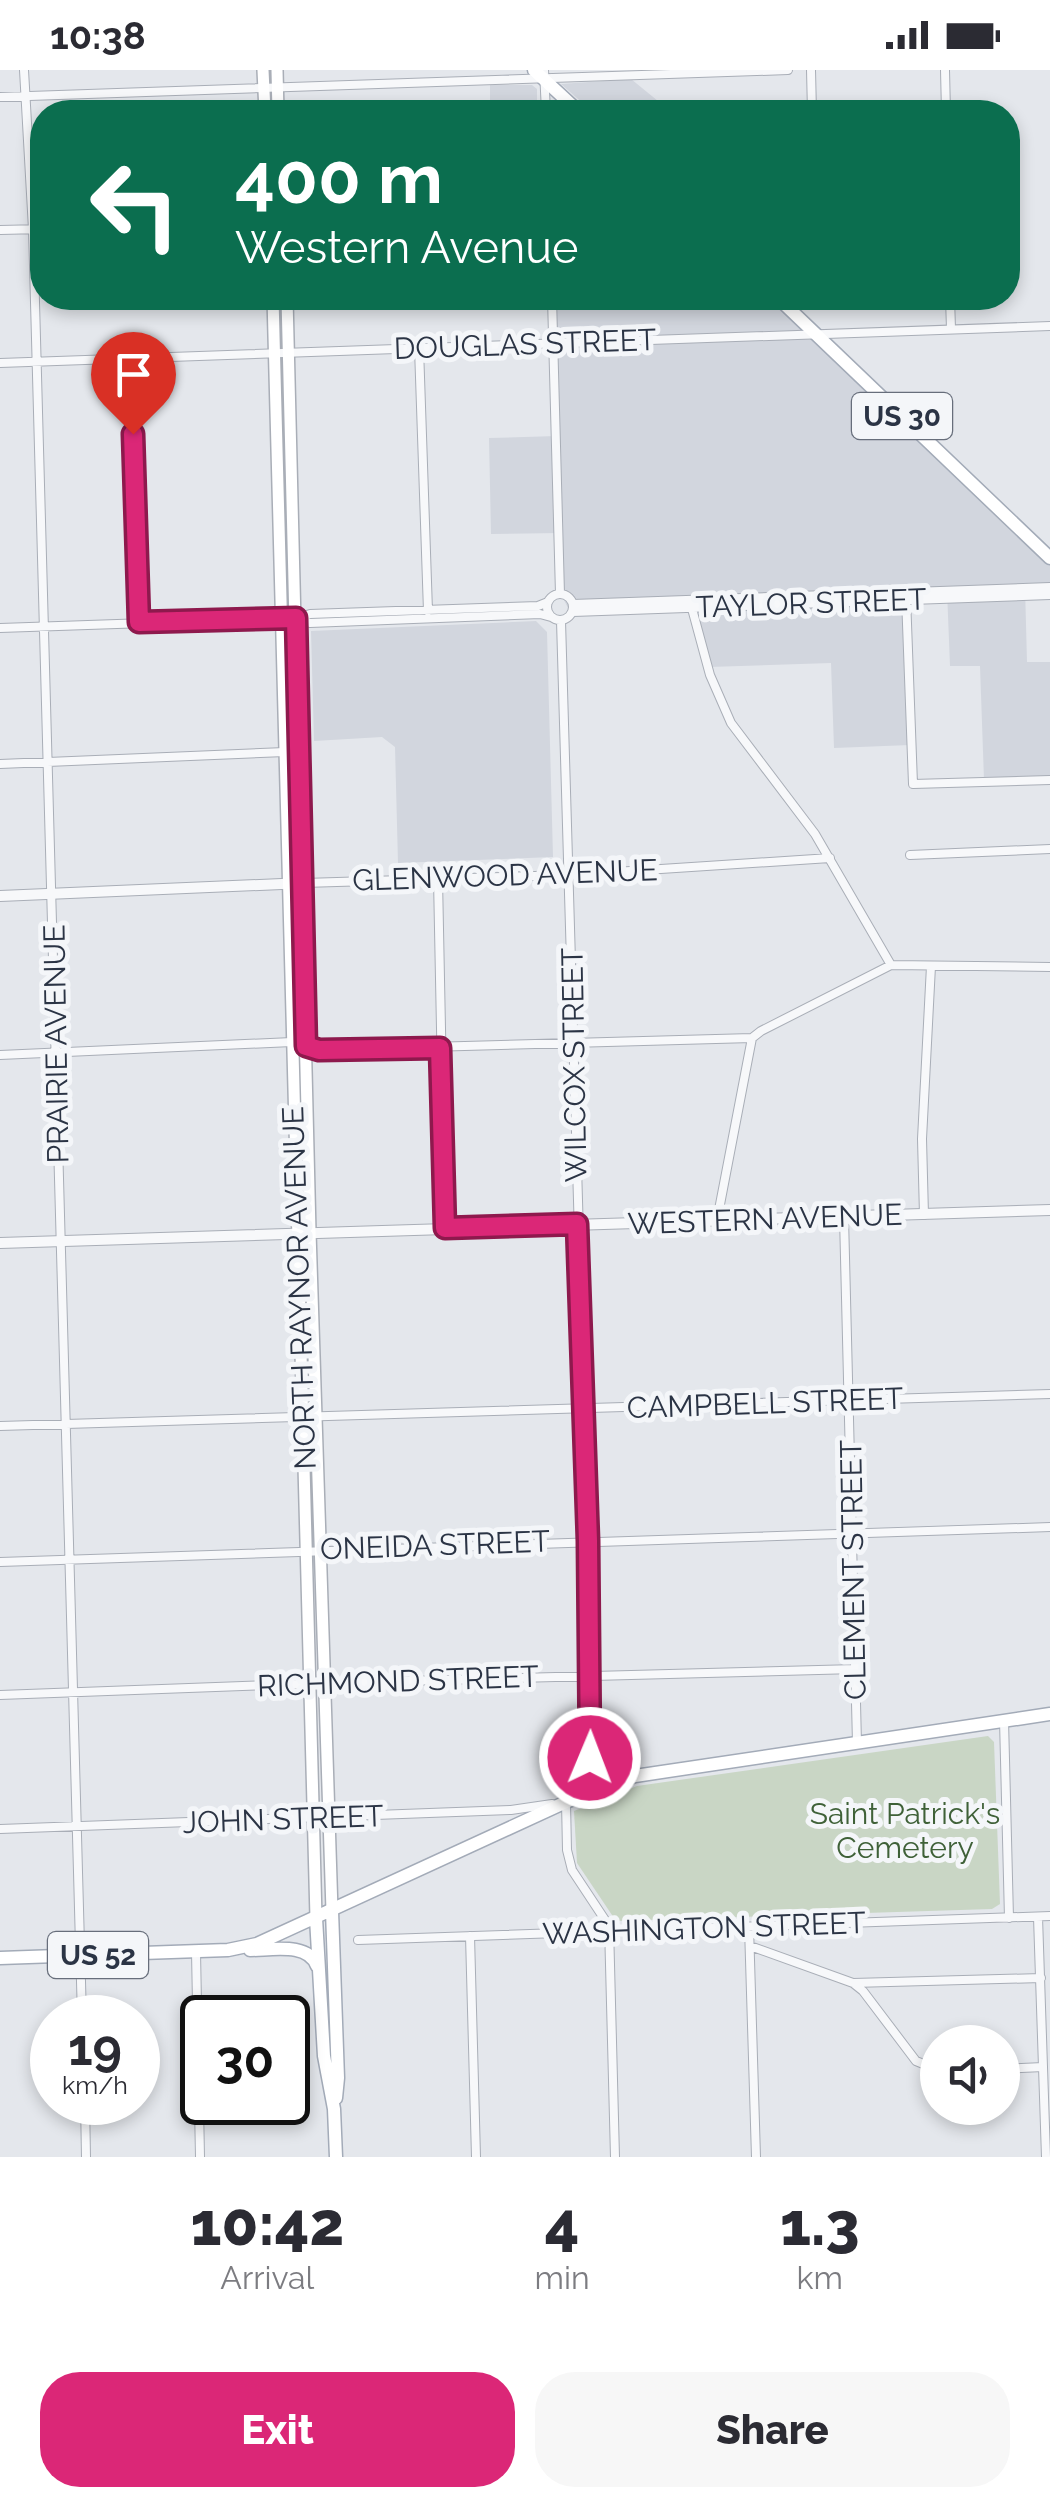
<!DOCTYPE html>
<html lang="en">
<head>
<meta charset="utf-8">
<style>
  :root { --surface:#fff; --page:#f7f7f7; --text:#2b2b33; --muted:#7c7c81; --accent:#db2777 }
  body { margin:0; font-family:Raleway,sans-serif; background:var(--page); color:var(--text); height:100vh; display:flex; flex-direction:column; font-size:38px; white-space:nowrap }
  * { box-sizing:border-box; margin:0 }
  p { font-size:32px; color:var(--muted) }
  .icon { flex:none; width:55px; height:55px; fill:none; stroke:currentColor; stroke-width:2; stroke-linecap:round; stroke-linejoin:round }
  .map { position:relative; height:2087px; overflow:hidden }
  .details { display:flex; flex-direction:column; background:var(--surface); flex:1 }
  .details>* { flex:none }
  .hud { position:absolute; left:30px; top:30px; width:990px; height:210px; border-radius:40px; box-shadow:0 5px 15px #0003; background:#0b6e4f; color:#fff; overflow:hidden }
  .buttons { position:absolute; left:920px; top:1955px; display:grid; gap:20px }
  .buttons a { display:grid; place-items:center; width:100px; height:100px; border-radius:50%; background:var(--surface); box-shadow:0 5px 15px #0003; font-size:50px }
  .speed { position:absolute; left:30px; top:1925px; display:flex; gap:20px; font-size:50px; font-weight:700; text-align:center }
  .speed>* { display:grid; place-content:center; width:130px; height:130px; border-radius:50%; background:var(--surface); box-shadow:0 5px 15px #0003; line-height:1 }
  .speed small { font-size:25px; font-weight:400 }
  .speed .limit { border:5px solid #111; border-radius:15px; background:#fff; color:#111 }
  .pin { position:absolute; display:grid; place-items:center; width:85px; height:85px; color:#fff; margin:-102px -42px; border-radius:50% 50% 50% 0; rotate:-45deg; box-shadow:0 0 10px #0007 }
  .pin .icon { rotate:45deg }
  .me { position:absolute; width:110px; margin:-55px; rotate:1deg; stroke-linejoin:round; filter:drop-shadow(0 0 8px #0008) }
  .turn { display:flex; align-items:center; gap:35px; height:210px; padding:0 40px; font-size:45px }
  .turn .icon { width:130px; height:130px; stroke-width:2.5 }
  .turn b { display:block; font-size:70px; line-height:85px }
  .eta { display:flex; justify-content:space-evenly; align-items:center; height:170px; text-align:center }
  .eta b { font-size:60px; font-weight:800; line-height:70px }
  .primary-button { display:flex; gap:20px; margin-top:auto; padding:20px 40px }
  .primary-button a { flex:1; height:115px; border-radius:40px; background:var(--accent); color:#fff; font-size:40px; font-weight:800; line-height:115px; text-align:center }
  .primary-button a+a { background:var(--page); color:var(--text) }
  .status { display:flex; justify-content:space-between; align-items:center; height:70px; padding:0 50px; background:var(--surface); direction:ltr }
  .status svg { height:28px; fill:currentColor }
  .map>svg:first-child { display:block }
  .built { fill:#d2d6de }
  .green { fill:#c9d6c5 }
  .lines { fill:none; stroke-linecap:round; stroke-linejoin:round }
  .minor-casing { stroke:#a9aeb7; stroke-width:10 }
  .tertiary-casing { stroke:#a9aeb7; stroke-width:12 }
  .secondary-casing { stroke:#a9aeb7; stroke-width:14 }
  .primary-casing { stroke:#a3abb8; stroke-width:15 }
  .minor { stroke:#f7f8fa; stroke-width:8 }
  .tertiary { stroke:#f7f8fa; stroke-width:10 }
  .secondary { stroke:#fff; stroke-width:11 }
  .primary { stroke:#fff; stroke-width:12 }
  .route-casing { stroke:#8e194d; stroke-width:25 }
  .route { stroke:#db2777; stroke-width:18 }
  .labels { text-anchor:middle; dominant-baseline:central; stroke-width:10; stroke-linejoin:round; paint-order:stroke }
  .shield { fill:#f4f6f9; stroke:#676e7b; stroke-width:2.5 }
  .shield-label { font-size:28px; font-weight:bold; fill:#2b3445 }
  .street-label { font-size:30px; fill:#2b3445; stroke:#f4f6f9 }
  .park-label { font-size:30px; fill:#3f6138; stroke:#f4f6f9 }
</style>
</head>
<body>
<div class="status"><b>10:38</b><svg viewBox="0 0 49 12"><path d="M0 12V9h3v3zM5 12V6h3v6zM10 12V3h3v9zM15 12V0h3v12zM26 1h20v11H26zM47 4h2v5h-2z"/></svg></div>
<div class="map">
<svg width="1050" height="2087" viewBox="0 0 1050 2087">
  <rect width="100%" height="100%" fill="#e4e7ec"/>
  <path class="built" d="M631,9L658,31L648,42H593L561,14Z
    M490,15H532L537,19V42H490Z
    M554,228H773L1050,491V516L1025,517L1027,592H1050V707L984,710L980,596H950L947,520L905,522L910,675L834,678L831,593L709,597L693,535L568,538L563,528L561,463L491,464L489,368L557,366Z
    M536,551L547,562L553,787L398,793L395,677L382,667L314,671L311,561Z"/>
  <path class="green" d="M988,1666L994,1672L1000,1834L992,1839L616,1851L577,1793L574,1741L637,1716Z"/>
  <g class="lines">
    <g class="minor-casing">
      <path id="minor" d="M24,0L33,159L82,1948
        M544,0L546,42
        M811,0L812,42
        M945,0L946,42
        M0,27L788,0
        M0,160L42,159
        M552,228L560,524
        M817,228V230
        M950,228L951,259
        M419,278L428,541
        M131,287L139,552
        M0,293L1050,256
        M547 537a13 13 0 1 1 26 0a13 13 0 1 1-26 0Z
        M906,527L913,714L1050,710
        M573,534L1050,517
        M691,535L710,605L731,653L815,764L891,895
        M573,542L1050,525
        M296,548L310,553L540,544L551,547
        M561,551L588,1471L591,1669L584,1706L569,1729
        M0,558L296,548L310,544L538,536L548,532
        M0,694L285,682
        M910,785L1050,779
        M438,809L445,1158
        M304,813L569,805L830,788
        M0,985L292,972L319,980L752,968L761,961L891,895L1050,897
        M924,1145L922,1069L931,896
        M844,1147L857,1673
        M717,1150L752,968
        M0,1356L1050,1324
        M0,1492L1050,1457
        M0,1625L326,1613L856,1599
        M1004,1650L1009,1848
        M566,1732L567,1780L572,1800L609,1856L615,2087
        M0,1759L511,1740L552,1734
        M1038,1847L1046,2087
        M749,1857L756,2087
        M470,1866L476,2087
        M358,1870L1050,1846
        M750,1876L853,1913L863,1921L916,1991L938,2000
        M196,1882L200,2087
        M853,1913L1041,1908
        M1002,1999L1043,1997
        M85,2032L86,2087"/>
    </g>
    <g class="tertiary-casing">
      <path id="tertiary" d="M0,826L304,813
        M0,1173L1050,1140"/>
    </g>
    <g class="secondary-casing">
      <path id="secondary" d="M263,0L265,42
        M277,0L278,42
        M273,228L316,1848
        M287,228L310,1162L332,1841"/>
    </g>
    <g class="primary-casing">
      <path id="primary" d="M534,0L579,42
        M778,228L1050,488
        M332,1841L338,2008L336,2028
        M316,1848L324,1986L334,2039L336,2087
        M250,1880C272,1880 308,1872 317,1896
        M0,1888L228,1880L257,1874L566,1732L635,1706L1050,1644"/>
    </g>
    <use href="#minor" class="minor"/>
    <use href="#tertiary" class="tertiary"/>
    <use href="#secondary" class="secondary"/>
    <use href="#primary" class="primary"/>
  </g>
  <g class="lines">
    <g class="route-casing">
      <path id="route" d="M133,364L139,552L296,548L306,976L319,980L440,978L445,1158L577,1154L588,1471L590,1688"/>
    </g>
    <use href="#route" class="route"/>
  </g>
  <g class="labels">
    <g class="shield">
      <rect x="852" y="323" width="100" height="46" rx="8"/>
      <rect x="48" y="1862" width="100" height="46" rx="8"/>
    </g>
    <g class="shield-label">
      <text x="902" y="346">US 30</text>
      <text x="98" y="1885">US 52</text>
    </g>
    <g class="street-label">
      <text transform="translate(525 274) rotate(-2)">DOUGLAS STREET</text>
      <text transform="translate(811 533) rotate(-2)">TAYLOR STREET</text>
      <text transform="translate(505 805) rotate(-2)">GLENWOOD AVENUE</text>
      <text transform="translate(56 974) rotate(-91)">PRAIRIE AVENUE</text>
      <text transform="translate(574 995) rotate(-91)">WILCOX STREET</text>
      <text transform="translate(765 1149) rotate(-2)">WESTERN AVENUE</text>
      <text transform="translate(299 1218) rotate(-92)">NORTH RAYNOR AVENUE</text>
      <text transform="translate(765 1333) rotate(-2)">CAMPBELL STREET</text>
      <text transform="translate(435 1475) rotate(-2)">ONEIDA STREET</text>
      <text transform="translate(853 1500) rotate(-91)">CLEMENT STREET</text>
      <text transform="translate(398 1611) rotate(-2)">RICHMOND STREET</text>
      <text transform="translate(283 1749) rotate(-2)">JOHN STREET</text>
      <text transform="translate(704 1858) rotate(-2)">WASHINGTON STREET</text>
    </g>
    <g class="park-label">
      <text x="905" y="1743">Saint Patrick's<tspan x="905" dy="34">Cemetery</tspan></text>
    </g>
  </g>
</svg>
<div class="buttons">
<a><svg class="icon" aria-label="sound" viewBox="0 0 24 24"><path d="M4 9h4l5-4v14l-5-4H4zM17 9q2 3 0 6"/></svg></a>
</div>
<div class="speed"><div>19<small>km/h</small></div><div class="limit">30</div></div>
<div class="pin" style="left:133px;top:364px;background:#d93025"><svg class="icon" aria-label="arrive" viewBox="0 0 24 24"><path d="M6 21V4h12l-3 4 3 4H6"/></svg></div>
<svg class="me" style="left:590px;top:1688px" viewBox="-20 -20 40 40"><circle r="17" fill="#db2777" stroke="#fff" stroke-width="3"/><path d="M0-11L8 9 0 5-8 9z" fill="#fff"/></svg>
<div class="hud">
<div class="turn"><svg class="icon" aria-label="left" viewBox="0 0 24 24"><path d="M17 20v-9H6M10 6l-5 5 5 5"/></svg><div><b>400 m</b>Western Avenue</div></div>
</div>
</div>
<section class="details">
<div class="eta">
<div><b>10:42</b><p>Arrival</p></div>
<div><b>4</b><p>min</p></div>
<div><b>1.3</b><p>km</p></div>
</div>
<div class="primary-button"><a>Exit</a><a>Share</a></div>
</section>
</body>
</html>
